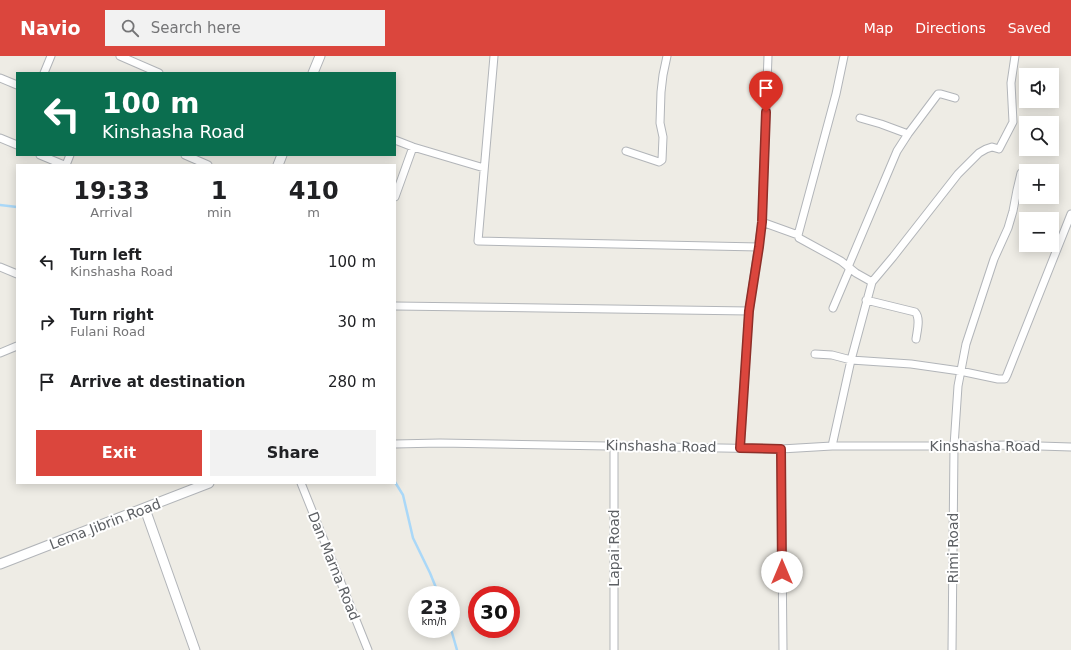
<!DOCTYPE html>
<html lang="en">
<head>
<meta charset="utf-8">
<style>
  :root { --surface:#fff; --page:#f2f2f2; --text:#202124; --muted:#757577; --accent:#db463d }
  body { margin:0; font-family:"DejaVu Sans",sans-serif; background:var(--page); color:var(--text); height:100vh; display:flex; flex-direction:column; font-size:15px; white-space:nowrap }
  * { box-sizing:border-box; margin:0 }
  p { font-size:13px; color:var(--muted) }
  .icon { flex:none; width:22px; height:22px; fill:none; stroke:currentColor; stroke-width:2; stroke-linecap:round; stroke-linejoin:round }
  .map { position:relative; flex:1; overflow:hidden }
  .sheet { position:absolute; left:16px; top:108px; width:380px; height:320px; display:flex; flex-direction:column; background:var(--surface); border-radius:0px; box-shadow:0 2px 10px #0003 }
  .sheet>* { flex:none }
  .top-card { position:absolute; left:16px; top:16px; width:380px; height:84px; border-radius:0px; box-shadow:0 2px 10px #0003; background:#0b6e4f; color:#fff; overflow:hidden }
  .buttons { position:absolute; left:1019px; top:12px; display:grid; gap:8px }
  .buttons a { display:grid; place-items:center; width:40px; height:40px; border-radius:0px; background:var(--surface); box-shadow:0 2px 10px #0003; font-size:20px }
  .speed { position:absolute; left:408px; top:530px; display:flex; gap:8px; font-size:20px; font-weight:700; text-align:center }
  .speed>* { display:grid; place-content:center; width:52px; height:52px; border-radius:50%; background:var(--surface); box-shadow:0 2px 10px #0003; line-height:1 }
  .speed small { font-size:10px; font-weight:400 }
  .speed .limit { border:6px solid #d22; background:#fff; color:#111 }
  .pin { position:absolute; display:grid; place-items:center; width:34px; height:34px; color:#fff; margin:-41px -17px; border-radius:50% 50% 50% 0; rotate:-45deg; box-shadow:0 0 4px #0007 }
  .pin .icon { rotate:45deg }
  .me { position:absolute; width:44px; margin:-22px; rotate:0deg; stroke-linejoin:round; filter:drop-shadow(0 0 3px #0008) }
  .turn { display:flex; align-items:center; gap:14px; height:84px; padding:0 20px; font-size:18px }
  .turn .icon { width:52px; height:52px; stroke-width:2.5 }
  .turn b { display:block; font-size:28px; line-height:34px }
  .eta { display:flex; justify-content:space-evenly; align-items:center; height:68px; text-align:center }
  .eta b { font-size:24px; font-weight:700; line-height:28px }
  .primary-button { display:flex; gap:8px; margin-top:auto; padding:8px 20px }
  .primary-button a { flex:1; height:46px; border-radius:0px; background:var(--accent); color:#fff; font-size:16px; font-weight:700; line-height:46px; text-align:center }
  .primary-button a+a { background:var(--page); color:var(--text) }
  ul { padding:0; list-style:none }
  li { display:flex; align-items:center; gap:12px; height:60px; padding:0 20px }
  li div { flex:1 }
  li b { display:block; font-size:15px }
  li em { font-style:normal }
  header { display:flex; align-items:center; gap:24px; box-sizing:border-box; height:56px; padding:0 20px; background:var(--accent); color:#fff }
  header strong { font-size:19px }
  nav { display:flex; gap:22px; margin-inline-start:auto; font-size:14px }
  .search { width:280px; height:36px; background:var(--page); display:flex; align-items:center; gap:10px; box-sizing:border-box; padding:0 14px; border-radius:0px; color:var(--muted); font-size:15px }
  .map>svg:first-child { display:block }
  .lines { fill:none; stroke-linecap:round; stroke-linejoin:round }
  .stream { stroke:#aad8f8; stroke-width:2.5 }
  .minor-casing { stroke:#b2b5b9; stroke-width:9 }
  .tertiary-casing { stroke:#b2b5b9; stroke-width:11 }
  .minor { stroke:#fff; stroke-width:7 }
  .tertiary { stroke:#fff; stroke-width:9 }
  .route-casing { stroke:#8e2e28; stroke-width:10 }
  .route { stroke:#db463d; stroke-width:7 }
  .labels { text-anchor:middle; dominant-baseline:central; stroke-width:4; stroke-linejoin:round; paint-order:stroke }
  .street-label { font-size:14px; fill:#5d6064; stroke:#fff }
</style>
</head>
<body>
<header>
<strong>Navio</strong>
<div class="search"><svg class="icon" aria-label="search" viewBox="0 0 24 24"><circle cx="10" cy="10" r="6"/><path d="M15 15l6 6"/></svg>Search here</div>
<nav><a>Map</a><a>Directions</a><a>Saved</a></nav>
</header>
<div class="map">
<svg width="1071" height="594" viewBox="0 0 1071 594">
  <rect width="100%" height="100%" fill="#eeece5"/>
  <g class="lines">
    <path class="stream" d="M0,149L17,151
      M395,426L403,439L413,482L430,517L439,539
      M451,573L457,594"/>
    <g class="minor-casing">
      <path id="minor" d="M120,0L159,17
        M494,0L478,185L759,191
        M44,17L51,0
        M0,22L17,29
        M860,62L881,68L908,78
        M0,82L17,89
        M395,84L413,91L484,112
        M626,95L659,106L662,104L663,81L660,67L661,36L663,19L667,0
        M40,99L64,109
        M185,99L208,109
        M66,109L70,99
        M395,141L413,91
        M762,166L798,179L799,182L841,205L856,217L872,226
        M798,179L836,38L844,0
        M0,211L17,218
        M848,211L897,95L908,78L938,38H941L955,42
        M866,244L915,256C921,262 917,275 916,283
        M395,250L749,255
        M833,252L850,212
        M0,297L17,290
        M815,298L832,299L851,304L911,308L960,315L998,323H1005L1007,319L1071,158
        M395,388L440,387L781,393L832,390H972L1007,389L1071,391
        M614,390V594
        M832,390L851,304L872,226L893,201L958,118L979,97L986,93L992,91L999,93L1013,66L1011,27L1015,0
        M740,392L749,255L762,166L768,0
        M781,393L783,594
        M301,427L368,594
        M952,594L954,390L958,330L966,288L994,203L1008,172L1013,155L1017,134L1021,117"/>
    </g>
    <g class="tertiary-casing">
      <path id="tertiary" d="M313,17L320,0
        M278,109L282,99
        M145,453L195,594
        M0,508L209,427"/>
    </g>
    <use href="#minor" class="minor"/>
    <use href="#tertiary" class="tertiary"/>
  </g>
  <g class="lines">
    <g class="route-casing">
      <path id="route" d="M766,56L762,166L759,191L749,255L740,392L781,393L782,516"/>
    </g>
    <use href="#route" class="route"/>
  </g>
  <g class="labels">
    <g class="street-label">
      <text transform="translate(661 390) rotate(1)">Kinshasha Road</text>
      <text x="985" y="390">Kinshasha Road</text>
      <text transform="translate(105 468) rotate(-21)">Lema Jibrin Road</text>
      <text transform="translate(614 492) rotate(-90)">Lapai Road</text>
      <text transform="translate(953 492) rotate(-90)">Rimi Road</text>
      <text transform="translate(334 510) rotate(68)">Dan Marna Road</text>
    </g>
  </g>
</svg>
<div class="buttons">
<a><svg class="icon" aria-label="sound" viewBox="0 0 24 24"><path d="M4 9h4l5-4v14l-5-4H4zM17 9q2 3 0 6"/></svg></a>
<a><svg class="icon" aria-label="search" viewBox="0 0 24 24"><circle cx="10" cy="10" r="6"/><path d="M15 15l6 6"/></svg></a>
<a>+</a>
<a>−</a>
</div>
<div class="speed"><div>23<small>km/h</small></div><div class="limit">30</div></div>
<div class="pin" style="left:766px;top:56px;background:#d93025"><svg class="icon" aria-label="arrive" viewBox="0 0 24 24"><path d="M6 21V4h12l-3 4 3 4H6"/></svg></div>
<svg class="me" style="left:782px;top:516px" viewBox="-20 -20 40 40"><circle r="19" fill="#fff"/><path d="M0-13L10 11 0 6-10 11z" fill="#db463d"/></svg>
<div class="top-card">
<div class="turn"><svg class="icon" aria-label="left" viewBox="0 0 24 24"><path d="M17 20v-9H6M10 6l-5 5 5 5"/></svg><div><b>100 m</b>Kinshasha Road</div></div>
</div>
<section class="sheet">
<div class="eta">
<div><b>19:33</b><p>Arrival</p></div>
<div><b>1</b><p>min</p></div>
<div><b>410</b><p>m</p></div>
</div>
<ul>
<li><svg class="icon" aria-label="left" viewBox="0 0 24 24"><path d="M17 20v-9H6M10 6l-5 5 5 5"/></svg><div><b>Turn left</b><p>Kinshasha Road</p></div><em>100 m</em></li>
<li><svg class="icon" aria-label="right" viewBox="0 0 24 24"><path d="M7 20v-9h11M14 6l5 5-5 5"/></svg><div><b>Turn right</b><p>Fulani Road</p></div><em>30 m</em></li>
<li><svg class="icon" aria-label="arrive" viewBox="0 0 24 24"><path d="M6 21V4h12l-3 4 3 4H6"/></svg><div><b>Arrive at destination</b></div><em>280 m</em></li>
</ul>
<div class="primary-button"><a>Exit</a><a>Share</a></div>
</section>
</div>
</body>
</html>
